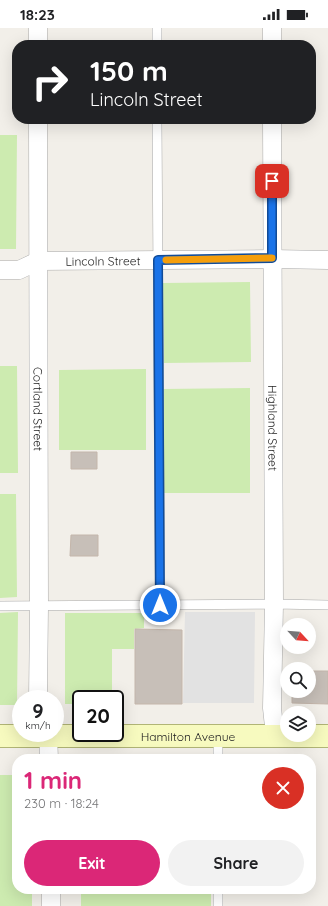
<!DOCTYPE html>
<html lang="en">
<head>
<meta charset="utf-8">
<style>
  :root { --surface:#fff; --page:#f2f2f2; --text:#202124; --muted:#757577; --accent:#db2777 }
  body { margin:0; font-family:Quicksand,sans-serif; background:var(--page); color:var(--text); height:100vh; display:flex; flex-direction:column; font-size:15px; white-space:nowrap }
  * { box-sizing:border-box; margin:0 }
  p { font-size:13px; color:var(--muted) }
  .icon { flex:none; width:22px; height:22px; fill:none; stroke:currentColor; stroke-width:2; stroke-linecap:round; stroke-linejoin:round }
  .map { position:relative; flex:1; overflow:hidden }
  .details { position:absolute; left:12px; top:726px; width:304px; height:140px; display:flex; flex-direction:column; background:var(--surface); border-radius:16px; box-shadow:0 4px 16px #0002 }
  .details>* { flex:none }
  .top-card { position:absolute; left:12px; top:12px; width:304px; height:84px; border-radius:16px; box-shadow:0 4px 16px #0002; background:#202124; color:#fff; overflow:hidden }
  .needle { width:26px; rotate:116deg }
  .buttons { position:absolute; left:280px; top:590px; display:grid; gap:8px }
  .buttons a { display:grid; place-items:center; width:36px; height:36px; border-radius:50%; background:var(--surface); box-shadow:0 4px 16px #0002; font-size:20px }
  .speed { position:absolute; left:12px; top:662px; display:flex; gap:8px; font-size:20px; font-weight:700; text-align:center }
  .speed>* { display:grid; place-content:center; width:52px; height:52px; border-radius:50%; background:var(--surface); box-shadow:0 4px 16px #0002; line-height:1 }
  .speed small { font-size:10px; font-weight:400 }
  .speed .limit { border:2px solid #111; border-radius:6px; background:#fff; color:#111 }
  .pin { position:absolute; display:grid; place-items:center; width:34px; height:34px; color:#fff; margin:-17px; border-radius:8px; box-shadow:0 2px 6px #0006 }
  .me { position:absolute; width:44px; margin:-22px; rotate:0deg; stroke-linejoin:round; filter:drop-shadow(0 0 3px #0008) }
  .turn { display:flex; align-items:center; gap:14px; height:84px; padding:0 12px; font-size:18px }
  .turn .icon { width:52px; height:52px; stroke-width:2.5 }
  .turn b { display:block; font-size:28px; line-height:34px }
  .round { display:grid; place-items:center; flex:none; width:42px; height:42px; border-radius:21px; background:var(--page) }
  .headline { display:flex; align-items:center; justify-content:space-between; height:68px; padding:0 12px }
  h1 { font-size:24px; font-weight:700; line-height:30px; color:var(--accent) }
  .primary-button { display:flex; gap:8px; margin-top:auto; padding:8px 12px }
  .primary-button a { flex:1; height:46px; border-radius:24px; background:var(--accent); color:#fff; font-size:16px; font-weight:700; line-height:46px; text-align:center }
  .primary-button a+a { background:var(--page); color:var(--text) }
  .status { display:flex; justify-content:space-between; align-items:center; height:28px; padding:0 20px; background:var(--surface); direction:ltr }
  .status svg { height:11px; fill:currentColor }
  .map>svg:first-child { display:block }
  .grass { fill:#cdebb0 }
  .parking { fill:#e2e2e2 }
  .building { fill:#c7bfb8; stroke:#c4b6ab }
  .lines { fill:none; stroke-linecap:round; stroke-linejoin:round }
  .lane-casing { stroke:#a9a9a9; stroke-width:10 }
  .street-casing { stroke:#a9a9a9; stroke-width:19 }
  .secondary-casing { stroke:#707d05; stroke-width:23 }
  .lane { stroke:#fff; stroke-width:9 }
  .street { stroke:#fff; stroke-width:18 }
  .secondary { stroke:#f7fabf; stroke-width:22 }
  .route-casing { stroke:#114b97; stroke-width:10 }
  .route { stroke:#1a73e8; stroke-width:7 }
  .slow { stroke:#f59e0b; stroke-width:7 }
  .labels { text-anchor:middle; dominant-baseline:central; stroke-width:3; stroke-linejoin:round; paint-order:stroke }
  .street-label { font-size:12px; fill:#222; stroke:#fff }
</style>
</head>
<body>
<div class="status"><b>18:23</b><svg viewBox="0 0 49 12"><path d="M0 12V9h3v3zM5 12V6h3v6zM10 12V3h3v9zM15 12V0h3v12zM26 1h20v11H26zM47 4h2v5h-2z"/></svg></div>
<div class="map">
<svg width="328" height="878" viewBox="0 0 328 878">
  <rect width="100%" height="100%" fill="#f2efe9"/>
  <path class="grass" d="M0,107H17L16,221H0Z
    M250,254L251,334L164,335L163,255Z
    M0,338H17L18,445H0Z
    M146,341V422H59V342Z
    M250,360V465H163V361Z
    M0,466H16L17,569L0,570Z
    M18,584L17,677H0V585Z
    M65,585H144V600L134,601V621H112V671H81V676H65Z
    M0,747H17V861H32V878H0Z
    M81,861H211V878H81Z"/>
  <path class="parking" d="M185,584H255L254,675H183Z"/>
  <path class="building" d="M71,424H97V441H71Z
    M71,507H98V528H70Z
    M135,601L182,602V676H135Z
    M309,643H328V676L292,675V663H309Z"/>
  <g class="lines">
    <g class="lane-casing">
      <path id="lane" d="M157,0V17
        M157,91L160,577
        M0,578L274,576L328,577
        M218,708V731
        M218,878V861"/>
    </g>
    <g class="street-casing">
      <g id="street">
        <path d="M272,0V17"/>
        <path d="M38,17V0"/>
        <path id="s1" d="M38,91L39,578L38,671"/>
        <path id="s2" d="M272,91L274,576L272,680L275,708"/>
        <path id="s3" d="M0,242H19L38,233L272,231L328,232"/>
        <path d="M48,705L49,731"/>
        <path d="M51,861V878"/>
      </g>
    </g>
    <g class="secondary-casing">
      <g id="secondary">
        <path id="s4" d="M0,708H328"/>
      </g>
    </g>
    <use href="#lane" class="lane"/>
    <use href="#street" class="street"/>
    <use href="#secondary" class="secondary"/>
  </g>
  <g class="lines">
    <g class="route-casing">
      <path id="route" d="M160,577L158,232L272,230V153"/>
    </g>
    <use href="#route" class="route"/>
    <path class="slow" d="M166,232L272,230"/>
  </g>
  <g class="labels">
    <g class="street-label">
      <text stroke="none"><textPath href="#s3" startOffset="105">Lincoln Street</textPath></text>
      <text stroke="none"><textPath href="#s1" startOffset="290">Cortland Street</textPath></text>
      <text stroke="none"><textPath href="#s2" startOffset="309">Highland Street</textPath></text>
      <text stroke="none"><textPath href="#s4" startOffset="188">Hamilton Avenue</textPath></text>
    </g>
  </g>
</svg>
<div class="buttons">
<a><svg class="needle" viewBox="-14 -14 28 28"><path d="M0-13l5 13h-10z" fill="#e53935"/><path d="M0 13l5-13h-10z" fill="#757577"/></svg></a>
<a><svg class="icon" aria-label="search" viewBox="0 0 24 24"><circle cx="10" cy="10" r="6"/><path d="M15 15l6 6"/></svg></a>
<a><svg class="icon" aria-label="layers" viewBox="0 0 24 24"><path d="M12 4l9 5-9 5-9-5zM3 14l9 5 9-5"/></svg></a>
</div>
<div class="speed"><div>9<small>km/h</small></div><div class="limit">20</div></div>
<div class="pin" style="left:272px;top:153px;background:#d93025"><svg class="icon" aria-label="arrive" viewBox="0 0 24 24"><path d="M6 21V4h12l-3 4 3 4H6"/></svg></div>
<svg class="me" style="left:160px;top:577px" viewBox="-20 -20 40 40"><circle r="17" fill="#1a73e8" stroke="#fff" stroke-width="3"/><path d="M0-11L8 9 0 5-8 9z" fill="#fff"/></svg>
<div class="top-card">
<div class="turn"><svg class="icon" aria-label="right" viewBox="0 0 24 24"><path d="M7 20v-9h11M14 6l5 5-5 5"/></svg><div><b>150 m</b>Lincoln Street</div></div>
</div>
<section class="details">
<div class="headline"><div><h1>1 min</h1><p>230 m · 18:24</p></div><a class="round" style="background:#d93025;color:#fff"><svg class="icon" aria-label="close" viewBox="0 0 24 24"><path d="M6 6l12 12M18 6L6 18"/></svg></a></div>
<div class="primary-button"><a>Exit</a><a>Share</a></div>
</section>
</div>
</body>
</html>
